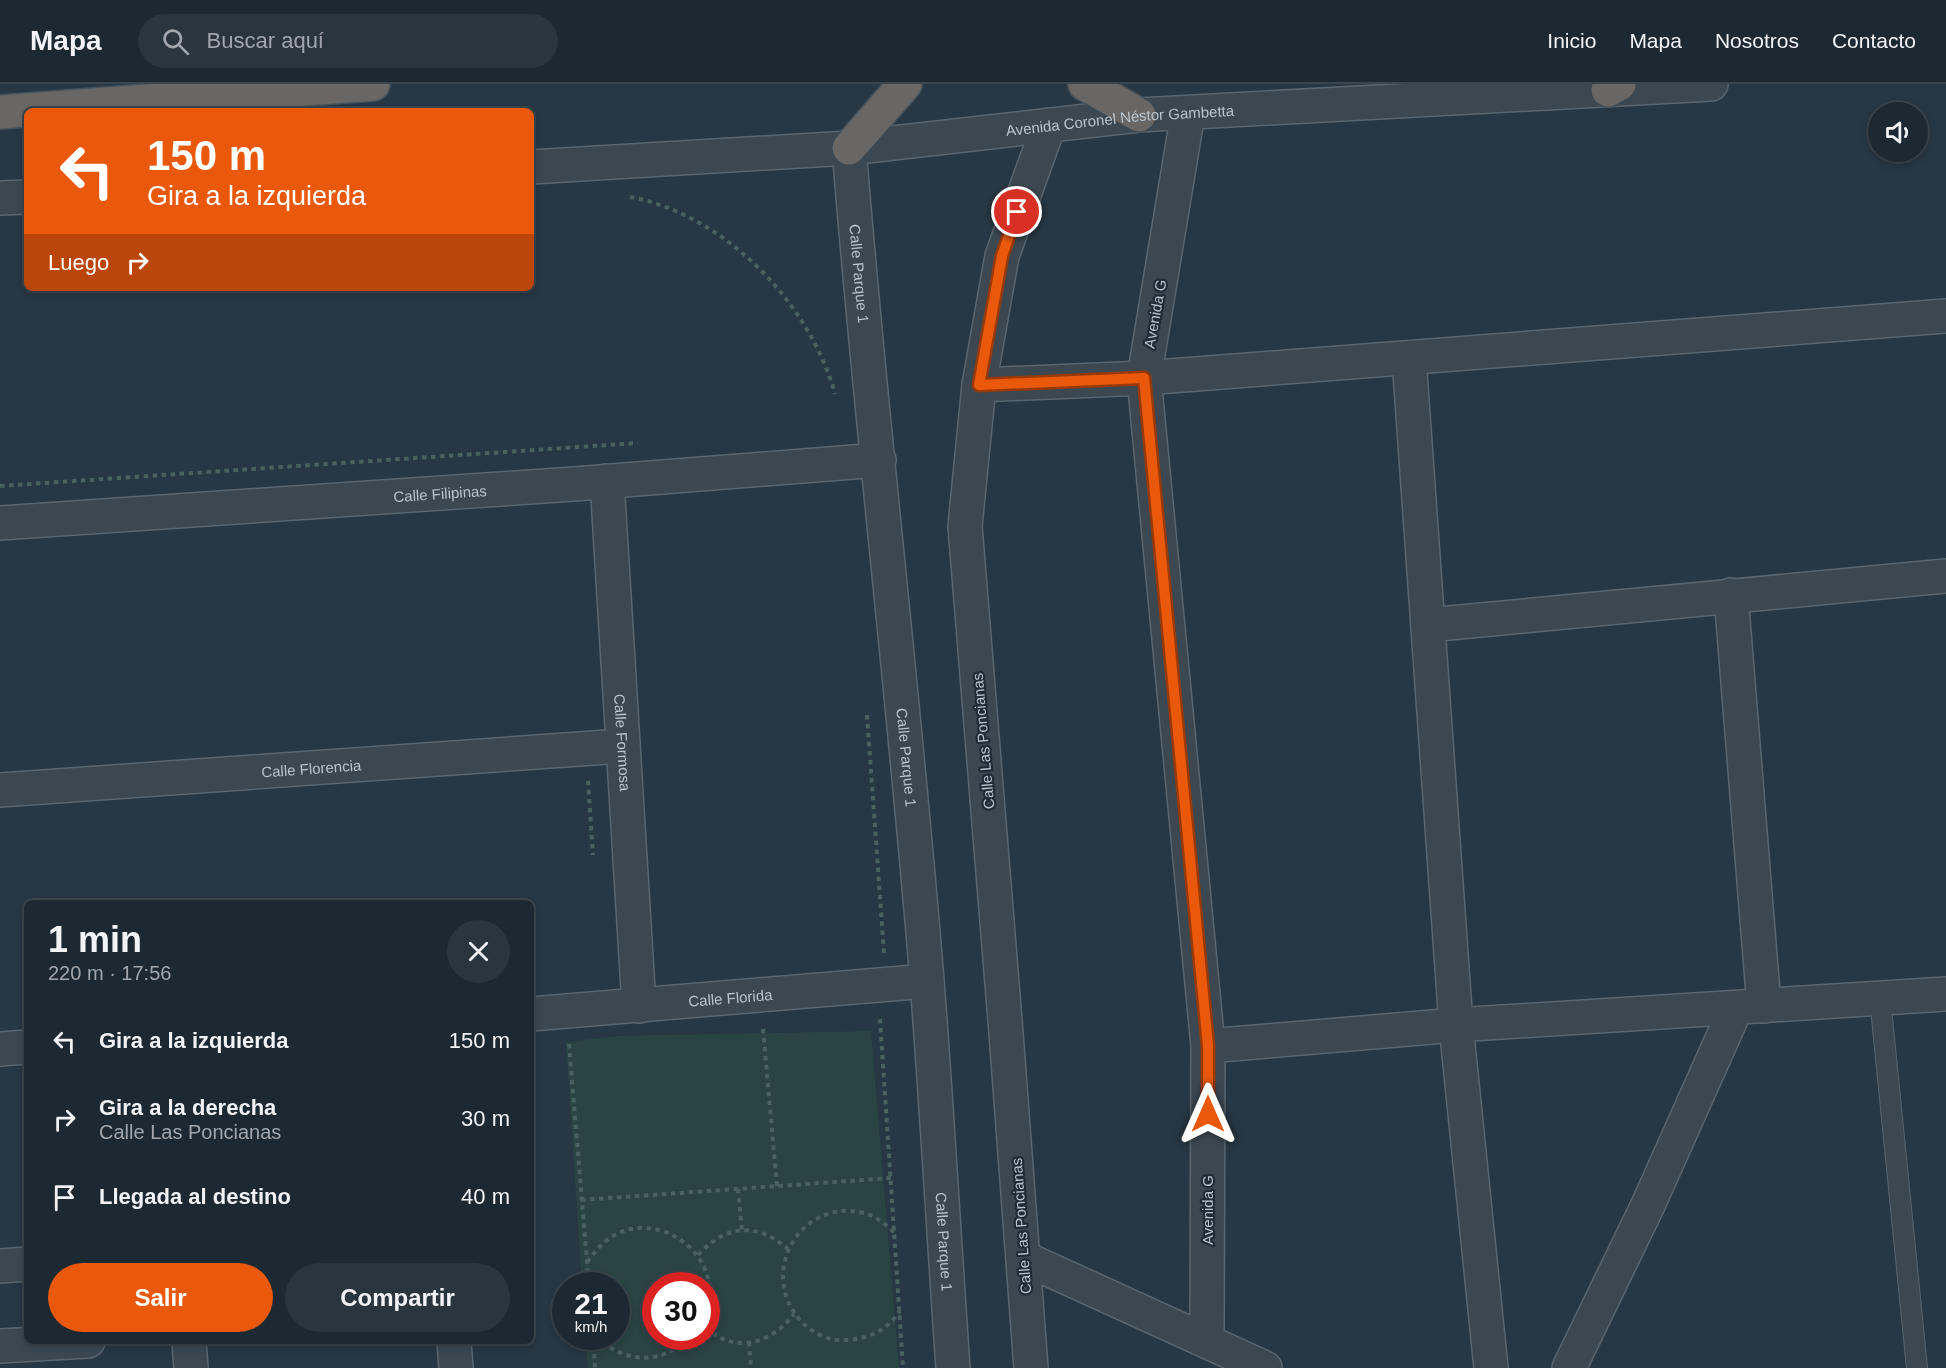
<!DOCTYPE html>
<html lang="es">
<head>
<meta charset="utf-8">
<style>
  :root { --surface:#1d2932; --page:#2a353e; --text:#f1f3f6; --muted:#a0a6ac; --line:#3b454d; --accent:#ea580c }
  body { margin:0; font-family:Helvetica,sans-serif; background:var(--page); color:var(--text); height:100vh; display:flex; flex-direction:column; font-size:22px; white-space:nowrap }
  * { box-sizing:border-box; margin:0 }
  p { font-size:20px; color:var(--muted) }
  .icon { flex:none; width:33px; height:33px; fill:none; stroke:currentColor; stroke-width:2; stroke-linecap:round; stroke-linejoin:round }
  .map { position:relative; flex:1; overflow:hidden }
  .side { position:absolute; left:24px; top:816px; width:510px; height:444px; display:flex; flex-direction:column; background:var(--surface); border-radius:9px; box-shadow:0 3px 9px #0003,0 0 0 2px var(--line) }
  .side>* { flex:none }
  .hud { position:absolute; left:24px; top:24px; width:510px; height:183px; border-radius:9px; box-shadow:0 3px 9px #0003,0 0 0 2px var(--line); background:#ea580c; color:#fff; overflow:hidden }
  .fabs { position:absolute; left:1868px; top:18px; display:grid; gap:12px }
  .fabs a { display:grid; place-items:center; width:60px; height:60px; border-radius:50%; background:var(--surface); box-shadow:0 3px 9px #0003,0 0 0 2px var(--line); font-size:30px }
  .speed { position:absolute; left:552px; top:1188px; display:flex; gap:12px; font-size:30px; font-weight:700; text-align:center }
  .speed>* { display:grid; place-content:center; width:78px; height:78px; border-radius:50%; background:var(--surface); box-shadow:0 3px 9px #0003,0 0 0 2px var(--line); line-height:1 }
  .speed small { font-size:15px; font-weight:400 }
  .speed .limit { border:9px solid #d22; background:#fff; color:#111 }
  .pin { position:absolute; display:grid; place-items:center; width:51px; height:51px; color:#fff; margin:-26px; border:3px solid #fff; border-radius:50%; box-shadow:0 2px 6px #0007 }
  .me { position:absolute; width:66px; margin:-33px; rotate:0deg; stroke-linejoin:round; filter:drop-shadow(0 0 4px #0008) }
  .turn { display:flex; align-items:center; gap:21px; height:126px; padding:0 24px; font-size:27px }
  .turn .icon { width:78px; height:78px; stroke-width:2.5 }
  .turn b { display:block; font-size:42px; line-height:51px }
  .then { display:flex; align-items:center; height:57px; padding:0 24px; background:#0003; gap:12px; font-size:22px }
  .round { display:grid; place-items:center; flex:none; width:63px; height:63px; border-radius:32px; background:var(--page) }
  .headline { display:flex; align-items:center; justify-content:space-between; height:102px; padding:0 24px }
  h1 { font-size:36px; font-weight:700; line-height:45px }
  .action { display:flex; gap:12px; margin-top:auto; padding:12px 24px }
  .action a { flex:1; height:69px; border-radius:36px; background:var(--accent); color:#fff; font-size:24px; font-weight:700; line-height:69px; text-align:center }
  .action a+a { background:var(--page); color:var(--text) }
  ul { padding:0; list-style:none }
  li { display:flex; align-items:center; gap:18px; height:78px; padding:0 24px }
  li div { flex:1 }
  li b { display:block; font-size:22px }
  li em { font-style:normal }
  header { display:flex; align-items:center; gap:36px; box-sizing:border-box; height:84px; padding:0 30px; background:var(--surface); border-bottom:2px solid var(--line) }
  header strong { font-size:28px }
  nav { display:flex; gap:33px; margin-inline-start:auto; font-size:21px }
  .search { width:420px; height:54px; background:var(--page); display:flex; align-items:center; gap:15px; box-sizing:border-box; padding:0 21px; border-radius:33px; color:var(--muted); font-size:22px }
  .map>svg:first-child { display:block }
  .green { fill:#294443; fill-rule:evenodd }
  .lines { fill:none; stroke-linecap:round; stroke-linejoin:round }
  .service-casing { stroke:#596670; stroke-width:22 }
  .minor-casing { stroke:#596670; stroke-width:36 }
  .tertiary-casing { stroke:#596670; stroke-width:36 }
  .trunk-casing { stroke:#46535d; stroke-width:36 }
  .path { stroke:#496161; stroke-width:4; stroke-dasharray:4.5 4.5; stroke-linecap:butt }
  .service { stroke:#3b4852; stroke-width:20 }
  .minor { stroke:#3b4852; stroke-width:33 }
  .tertiary { stroke:#3b4852; stroke-width:33 }
  .trunk { stroke:#686765; stroke-width:33 }
  .route-casing { stroke:#983908; stroke-width:15 }
  .route { stroke:#ea580c; stroke-width:10 }
  .labels { text-anchor:middle; dominant-baseline:central; stroke-width:4.5; stroke-linejoin:round; paint-order:stroke }
  .street-label { font-size:15px; fill:#b8c3cc; stroke:#202d38 }
</style>
</head>
<body>
<header>
<strong>Mapa</strong>
<div class="search"><svg class="icon" aria-label="search" viewBox="0 0 24 24"><circle cx="10" cy="10" r="6"/><path d="M15 15l6 6"/></svg>Buscar aquí</div>
<nav><a>Inicio</a><a>Mapa</a><a>Nosotros</a><a>Contacto</a></nav>
</header>
<div class="map">
<svg width="1946" height="1284" viewBox="0 0 1946 1284">
  <rect width="100%" height="100%" fill="#273743"/>
  <path class="green" d="M871,947L899,1284H588L585,1253L616,1252V1202L582,1201L566,958L616,952ZM656,1202H706V1252H656Z"/>
  <g class="lines">
    <g class="service-casing">
      <path id="service" d="M1880,914L1917,1284"/>
    </g>
    <g class="minor-casing">
      <g id="minor">
        <path d="M1188,29L1144,294L1208,962L1207,1257"/>
        <path id="s1" d="M849,64C871,342 905,619 927,897C937,1026 944,1155 953,1284"/>
        <path d="M1409,274L1456,941L1491,1284"/>
        <path d="M979,301L1144,294L1946,232"/>
        <path id="s2" d="M607,397L639,922"/>
        <path id="s3" d="M0,439L574,400L879,376"/>
        <path d="M1731,511L1764,922"/>
        <path d="M1428,541L1946,492"/>
        <path id="s4" d="M0,706L622,662"/>
        <path id="s5" d="M531,930L927,897"/>
        <path d="M1208,962L1456,941L1946,910"/>
        <path d="M0,965L27,963"/>
        <path d="M1024,1174L1265,1284"/>
        <path d="M0,1182L27,1180"/>
        <path d="M189,1257L191,1284"/>
        <path d="M454,1257L456,1284"/>
        <path d="M0,1262L88,1257"/>
        <path d="M1031,1284L1006,949L965,442L979,301L1002,172L1049,41"/>
        <path d="M1569,1284L1648,1121L1736,924"/>
      </g>
    </g>
    <g class="tertiary-casing">
      <g id="tertiary">
        <path id="s6" d="M531,83L849,64L1139,31L1711,0"/>
        <path d="M0,114L27,113"/>
      </g>
    </g>
    <g class="trunk-casing">
      <path id="trunk" d="M1085,0L1139,31
        M1608,6L1619,0
        M0,28L373,0
        M849,64L905,0"/>
    </g>
    <path class="path" d="M630,113C724,130 810,219 835,310
      M0,402L638,359
      M867,631L884,869
      M588,697L593,771
      M880,935L903,1284
      M763,945L777,1102
      M569,960L589,1202
      M738,1105L742,1146
      M581,1116L891,1094
      M894,1148C885,1140 876,1132 864,1129C800,1113 757,1190 801,1237C812,1249 830,1258 846,1256C869,1255 887,1246 900,1227
      M698,1171C727,1140 756,1138 788,1165
      M587,1178C595,1168 602,1158 613,1152C660,1124 725,1173 706,1226
      M706,1243C735,1272 773,1258 794,1230
      M593,1252L595,1284
      M596,1252C626,1281 662,1281 692,1252
      M749,1258L751,1284"/>
    <use href="#service" class="service"/>
    <use href="#minor" class="minor"/>
    <use href="#tertiary" class="tertiary"/>
    <use href="#trunk" class="trunk"/>
  </g>
  <g class="lines">
    <g class="route-casing">
      <path id="route" d="M1017,128L1002,172L979,301L1144,294L1208,962V1030"/>
    </g>
    <use href="#route" class="route"/>
  </g>
  <g class="labels">
    <g class="street-label">
      <text stroke="none"><textPath href="#s6" startOffset="591">Avenida Coronel Néstor Gambetta</textPath></text>
      <text stroke="none"><textPath href="#s1" startOffset="126">Calle Parque 1</textPath></text>
      <text transform="translate(1155 230) rotate(-80)">Avenida G</text>
      <text stroke="none"><textPath href="#s3" startOffset="441">Calle Filipinas</textPath></text>
      <text transform="translate(983 657) rotate(-95)">Calle Las Poncianas</text>
      <text stroke="none"><textPath href="#s2" startOffset="262">Calle Formosa</textPath></text>
      <text stroke="none"><textPath href="#s1" startOffset="612">Calle Parque 1</textPath></text>
      <text stroke="none"><textPath href="#s4" startOffset="312">Calle Florencia</textPath></text>
      <text stroke="none"><textPath href="#s5" startOffset="200">Calle Florida</textPath></text>
      <text transform="translate(1207 1126) rotate(-90)">Avenida G</text>
      <text transform="translate(1021 1142) rotate(-94)">Calle Las Poncianas</text>
      <text stroke="none"><textPath href="#s1" startOffset="1098">Calle Parque 1</textPath></text>
    </g>
  </g>
</svg>
<div class="fabs">
<a><svg class="icon" aria-label="sound" viewBox="0 0 24 24"><path d="M4 9h4l5-4v14l-5-4H4zM17 9q2 3 0 6"/></svg></a>
</div>
<div class="speed"><div>21<small>km/h</small></div><div class="limit">30</div></div>
<div class="pin" style="left:1017px;top:128px;background:#d93025"><svg class="icon" aria-label="arrive" viewBox="0 0 24 24"><path d="M6 21V4h12l-3 4 3 4H6"/></svg></div>
<svg class="me" style="left:1208px;top:1030px" viewBox="-20 -20 40 40"><path d="M0-17L14 15 0 8-14 15z" fill="#ea580c" stroke="#fff" stroke-width="4"/></svg>
<div class="hud">
<div class="turn"><svg class="icon" aria-label="left" viewBox="0 0 24 24"><path d="M17 20v-9H6M10 6l-5 5 5 5"/></svg><div><b>150 m</b>Gira a la izquierda</div></div>
<div class="then">Luego<svg class="icon" aria-label="right" viewBox="0 0 24 24"><path d="M7 20v-9h11M14 6l5 5-5 5"/></svg></div>
</div>
<section class="side">
<div class="headline"><div><h1>1 min</h1><p>220 m · 17:56</p></div><a class="round"><svg class="icon" aria-label="close" viewBox="0 0 24 24"><path d="M6 6l12 12M18 6L6 18"/></svg></a></div>
<ul>
<li><svg class="icon" aria-label="left" viewBox="0 0 24 24"><path d="M17 20v-9H6M10 6l-5 5 5 5"/></svg><div><b>Gira a la izquierda</b></div><em>150 m</em></li>
<li><svg class="icon" aria-label="right" viewBox="0 0 24 24"><path d="M7 20v-9h11M14 6l5 5-5 5"/></svg><div><b>Gira a la derecha</b><p>Calle Las Poncianas</p></div><em>30 m</em></li>
<li><svg class="icon" aria-label="arrive" viewBox="0 0 24 24"><path d="M6 21V4h12l-3 4 3 4H6"/></svg><div><b>Llegada al destino</b></div><em>40 m</em></li>
</ul>
<div class="action"><a>Salir</a><a>Compartir</a></div>
</section>
</div>
</body>
</html>
